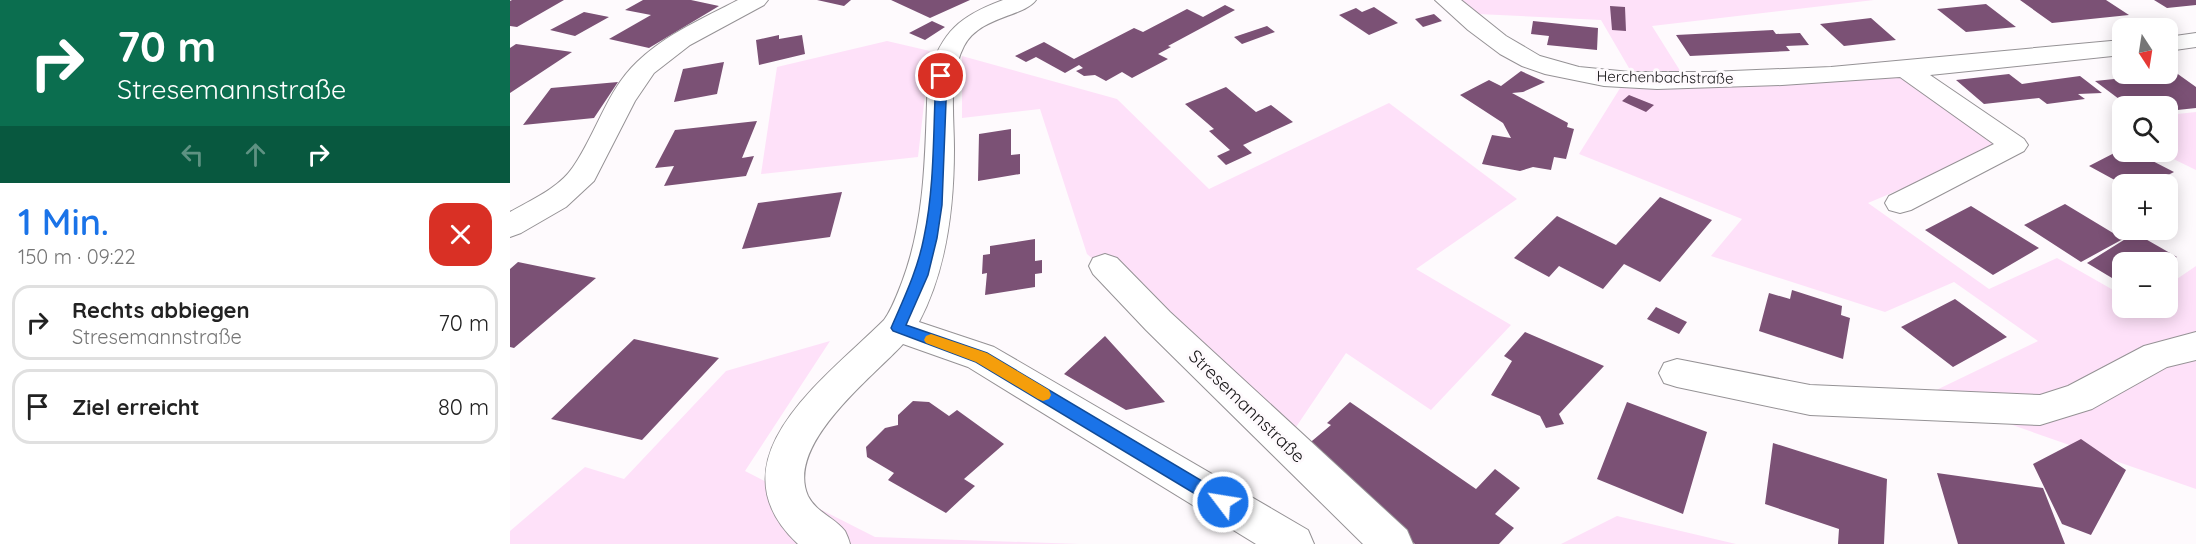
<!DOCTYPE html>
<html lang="de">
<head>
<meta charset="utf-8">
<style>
  :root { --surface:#fff; --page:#f6f6f6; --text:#222; --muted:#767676; --line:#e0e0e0; --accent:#1a73e8 }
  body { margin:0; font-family:Quicksand,sans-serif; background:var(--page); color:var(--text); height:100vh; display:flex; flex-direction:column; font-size:22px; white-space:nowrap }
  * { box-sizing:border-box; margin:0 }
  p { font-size:20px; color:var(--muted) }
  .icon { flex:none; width:33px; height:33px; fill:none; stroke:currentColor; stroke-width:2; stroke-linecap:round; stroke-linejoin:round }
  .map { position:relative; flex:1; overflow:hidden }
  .drawer { display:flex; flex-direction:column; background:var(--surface); width:510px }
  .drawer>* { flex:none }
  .guide { background:#0b6e4f; color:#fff; overflow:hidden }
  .needle { width:39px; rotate:168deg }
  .buttons { position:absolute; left:1602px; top:18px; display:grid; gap:12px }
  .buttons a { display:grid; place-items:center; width:66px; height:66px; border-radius:12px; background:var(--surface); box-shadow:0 3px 15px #0003; font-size:30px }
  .pin { position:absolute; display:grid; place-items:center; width:51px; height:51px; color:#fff; margin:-26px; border:3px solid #fff; border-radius:50%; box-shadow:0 2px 6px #0007 }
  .me { position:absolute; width:66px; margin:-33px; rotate:301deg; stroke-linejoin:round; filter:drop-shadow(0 0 4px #0008) }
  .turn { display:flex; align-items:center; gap:21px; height:126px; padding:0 18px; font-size:27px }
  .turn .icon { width:78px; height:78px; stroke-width:2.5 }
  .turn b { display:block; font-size:42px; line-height:51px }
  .lanes { display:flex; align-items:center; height:57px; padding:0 18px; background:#0003; justify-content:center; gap:30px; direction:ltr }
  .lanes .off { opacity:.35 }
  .round { display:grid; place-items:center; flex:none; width:63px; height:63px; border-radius:18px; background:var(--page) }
  .summary { display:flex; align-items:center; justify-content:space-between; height:102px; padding:0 18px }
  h1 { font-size:36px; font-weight:600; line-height:45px; color:var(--accent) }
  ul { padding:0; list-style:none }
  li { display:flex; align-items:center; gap:18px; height:75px; margin:0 12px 9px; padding:0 6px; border:3px solid var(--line); border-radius:18px }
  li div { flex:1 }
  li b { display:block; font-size:22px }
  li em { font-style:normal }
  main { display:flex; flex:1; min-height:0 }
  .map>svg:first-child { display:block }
  .green { fill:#fee1f9 }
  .building { fill:#7b5175 }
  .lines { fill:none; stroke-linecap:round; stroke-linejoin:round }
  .minor-casing { stroke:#959295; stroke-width:2 }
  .minor { fill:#fff; fill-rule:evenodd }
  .route { fill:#1a73e8; stroke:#114b97; stroke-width:1.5 }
  .slow { fill:#f59e0b }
  .labels { text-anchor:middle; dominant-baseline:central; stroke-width:6; stroke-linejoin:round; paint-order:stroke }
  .far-street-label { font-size:15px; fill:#161416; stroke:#fefafd }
  .street-label { font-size:18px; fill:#161416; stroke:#fefafd }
</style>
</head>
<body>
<main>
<section class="drawer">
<div class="guide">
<div class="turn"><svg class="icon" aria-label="right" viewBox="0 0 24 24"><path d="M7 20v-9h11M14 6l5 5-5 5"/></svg><div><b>70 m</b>Stresemannstraße</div></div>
<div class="lanes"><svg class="icon off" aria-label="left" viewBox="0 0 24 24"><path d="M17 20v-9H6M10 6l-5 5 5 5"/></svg><svg class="icon off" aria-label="ahead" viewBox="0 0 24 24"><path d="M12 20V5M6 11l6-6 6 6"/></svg><svg class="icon" aria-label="right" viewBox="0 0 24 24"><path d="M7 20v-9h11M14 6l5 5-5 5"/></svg></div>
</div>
<div class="summary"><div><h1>1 Min.</h1><p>150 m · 09:22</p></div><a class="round" style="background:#d93025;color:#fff"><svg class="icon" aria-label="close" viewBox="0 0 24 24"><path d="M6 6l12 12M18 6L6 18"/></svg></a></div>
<ul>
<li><svg class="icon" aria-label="right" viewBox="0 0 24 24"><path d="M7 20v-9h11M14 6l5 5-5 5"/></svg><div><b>Rechts abbiegen</b><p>Stresemannstraße</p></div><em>70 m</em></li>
<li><svg class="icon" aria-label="arrive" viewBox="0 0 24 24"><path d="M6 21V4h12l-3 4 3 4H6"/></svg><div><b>Ziel erreicht</b></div><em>80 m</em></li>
</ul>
</section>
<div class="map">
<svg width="1686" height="544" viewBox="0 0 1686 544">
  <rect width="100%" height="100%" fill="#fefafd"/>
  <path class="green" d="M947,0H1364L1142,26L1174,77L1123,75L1091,20L968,14Z
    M377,41L420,51L408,157L251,174L267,67Z
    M452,56L607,99L699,189L879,103L1007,199L906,269L1001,325L921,410L836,353L784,430L577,254L530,109L452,118Z
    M1397,74L1498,144L1358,203L1479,289L1547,258L1612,295V308H1658V285L1686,266V489L1416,395L1528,341L1444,282L1375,312L1201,256L1232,219L1069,154L1112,85Z
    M1686,112V170L1649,152H1658V115Z
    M320,341L235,471L365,537L570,544H0V531L75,467L114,479L216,371Z
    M1107,516L1226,544H1051Z"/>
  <path class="building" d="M2,0H54L7,27L0,26V1Z
    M133,0H181L209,6L139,48L99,39L141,15L115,10Z
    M307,0H341L334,6Z
    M381,0H460L420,18Z
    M1510,0H1596L1619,15L1542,23Z
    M1644,0H1686V5L1657,8Z
    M1476,4L1506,27L1456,32L1427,9Z
    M715,5L725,10L658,46L661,47L648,54L658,59L622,78L612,72L596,81L585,75L574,76L566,71L573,68L569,65L555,73L526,57L516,62L505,56L534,42L564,59L624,28L633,32L677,9L693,17Z
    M1100,6L1115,7L1116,31L1102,30Z
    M864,7L888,23L859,35L829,15L846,8L852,12Z
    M74,12L99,17L65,36L40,30Z
    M924,14L932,21L913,27L905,19Z
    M1361,18L1386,40L1334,46L1310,24Z
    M422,21L435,27L415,40L399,33Z
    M1023,21L1088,28L1087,50L1037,45L1039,36L1021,34Z
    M757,26L765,32L732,44L724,37Z
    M1263,30L1266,34L1290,33L1299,45L1276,46L1280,51L1180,56L1166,35Z
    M269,35V39L292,35L295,54L249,65L246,40Z
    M6,44L62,52L0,93V48Z
    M214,62L207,94L164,102L173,69Z
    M1658,67L1686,87V108L1658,111V106H1625L1614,98L1609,99L1585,81L1614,78L1606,73L1658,74Z
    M1011,71L1035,82L1013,92L1002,93L1058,123L1057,127L1064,129L1056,159L1044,157L1041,170L1023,167L1010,171L972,164L982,135L1001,138L993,123L950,95L979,80L991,86Z
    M1499,74L1512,84L1570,76L1592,93L1568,94L1575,99L1537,104L1529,98L1474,104L1446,80Z
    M108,82L84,118L13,125L41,88Z
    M716,87L746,112L761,105L783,122L733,145L742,153L716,165L707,156L720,150L699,131L704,129L675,104Z
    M1119,95L1144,105L1136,112L1112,101Z
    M247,121L232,158L244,156L236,176L154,186L164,166L145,168L165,130Z
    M501,129V155L510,154V174L468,181L469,134Z
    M1612,149V152H1625L1664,172L1640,184H1612L1579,166Z
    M332,192L320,237L232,249L248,203Z
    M1150,197L1202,220L1150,282L1114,264L1093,289L1049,266L1039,277L1004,258L1047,216L1106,245Z
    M1555,204L1613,239L1571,262L1514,225Z
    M1461,206L1529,248L1483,275L1415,230Z
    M1625,233L1667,257L1659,262H1612V284L1577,263Z
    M525,239V261L532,260V273L525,274V287L475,295L477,273L472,274L473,255L480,254V246Z
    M8,262L86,278L4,348L0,347V269Z
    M1282,290L1332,306L1331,315L1340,318L1333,359L1249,331L1259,293L1280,299Z
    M1445,299L1497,337L1443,367L1391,327Z
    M1146,307L1177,322L1169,334L1137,319Z
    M1015,332L1094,366L1049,414L1054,424L1036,428L1030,416L981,395L1002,361L994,356Z
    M595,336L655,402L616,410L554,374Z
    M124,339L209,358L132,440L41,419Z
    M403,401L419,402L439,416L447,410L494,444L454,479L465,486L436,513L378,480L384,473L357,457L356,447L375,428L388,425V415Z
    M840,402L966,489L985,469L1010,488L985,514L1004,528L989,544H905L790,451L821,425L817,423Z
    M1117,402L1197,432L1173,514L1087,479Z
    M1571,439L1616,470L1581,535L1552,524L1523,464Z
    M1263,443L1377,479L1374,544H1328L1329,529L1255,504Z
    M1427,473L1533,488L1555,544H1448Z"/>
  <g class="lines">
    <g class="minor-casing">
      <path id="minor" d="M228,0H258L254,5L180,45L144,73L125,101L84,181L56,207L11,233L0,237V212C21,200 49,188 63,167C86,134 97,90 127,62C156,34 194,18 228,0Z
        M493,0H526C514,17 470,16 454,46C438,77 444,115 444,149C444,207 437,269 409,322L484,347L798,530L804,544H746L458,367L393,344C362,378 275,444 298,496C306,512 325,518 335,531C337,535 339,540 340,544H288C198,460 317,377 374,320C382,309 387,295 392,282C417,216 415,145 418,76C432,31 450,16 493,0Z
        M925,0H951L996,36L1030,56L1069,67L1120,72H1199L1321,67L1612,40V55L1420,75L1514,139L1518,145L1514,151L1401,210L1390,213L1379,210L1375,203L1379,196L1484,144L1390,77L1272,85L1147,89L1094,86L1035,74L1012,66L990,54L958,30Z
        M1686,33V47L1658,51V37Z
        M595,254L607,258L660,312L897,530L903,544H853L636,330L583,274L579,266L583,258Z
        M1686,332V360L1657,367L1582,409L1530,425L1300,415L1167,387L1154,383L1149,373L1154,363L1167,359L1300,385L1530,395L1558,386L1634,346Z"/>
    </g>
    <use href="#minor" class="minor"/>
  </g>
  <path class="route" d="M431,73L437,76L432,205L427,238L418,275L396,325L477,353L719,497L721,502L719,507L713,509L707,507L466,362L383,331L381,328C394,298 408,269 414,237C425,185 423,129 426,76Z"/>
  <path class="slow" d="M421,334L477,353L539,390L541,395L539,399L533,401L528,399L466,362L416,343L414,340L416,336Z"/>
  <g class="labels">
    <g class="far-street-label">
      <text transform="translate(1155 77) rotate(1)">Herchenbachstraße</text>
    </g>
    <g class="street-label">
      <text transform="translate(737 406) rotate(44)">Stresemannstraße</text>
    </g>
  </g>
</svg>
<div class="buttons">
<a><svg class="needle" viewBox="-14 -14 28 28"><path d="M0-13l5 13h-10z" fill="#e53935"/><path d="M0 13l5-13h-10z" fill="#767676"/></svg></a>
<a><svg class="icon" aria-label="search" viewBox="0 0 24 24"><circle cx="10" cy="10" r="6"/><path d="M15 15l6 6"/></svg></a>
<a>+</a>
<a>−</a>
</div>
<div class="pin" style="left:431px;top:76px;background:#d93025"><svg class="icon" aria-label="arrive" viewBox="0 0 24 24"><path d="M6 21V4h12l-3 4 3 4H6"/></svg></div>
<svg class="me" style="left:713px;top:502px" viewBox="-20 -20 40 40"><circle r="17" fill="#1a73e8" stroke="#fff" stroke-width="3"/><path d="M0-11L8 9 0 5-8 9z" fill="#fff"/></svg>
</div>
</main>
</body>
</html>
